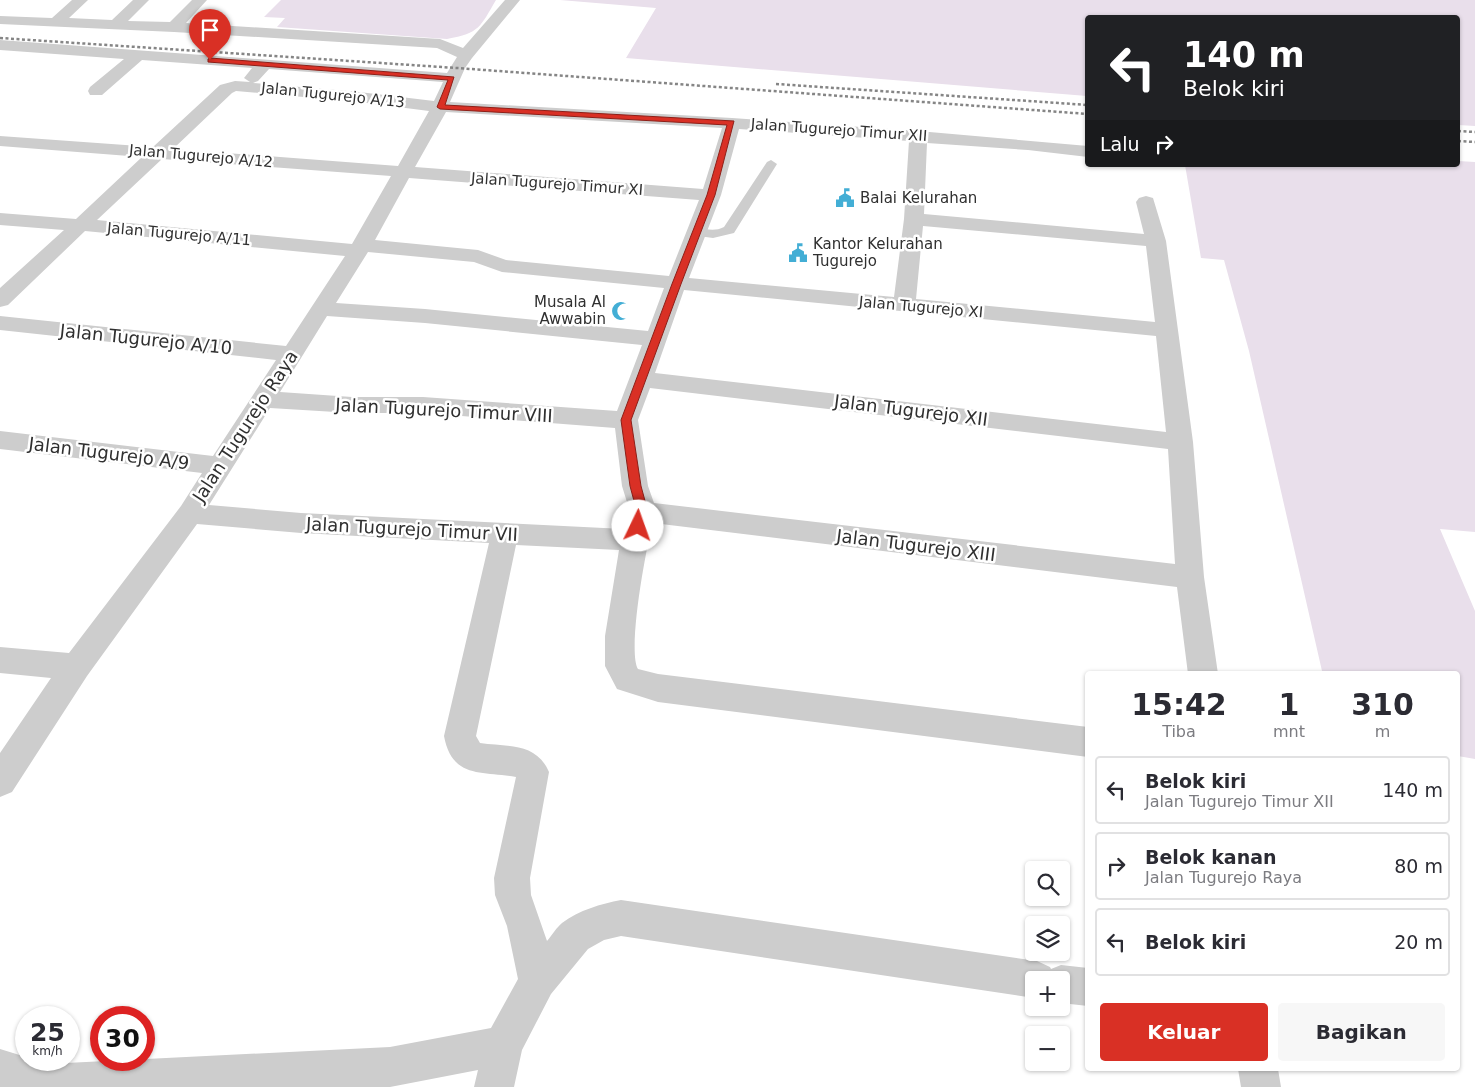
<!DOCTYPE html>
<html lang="id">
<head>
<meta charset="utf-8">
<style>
  :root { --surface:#fff; --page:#f7f7f7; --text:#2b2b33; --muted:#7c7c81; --line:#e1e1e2; --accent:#d93025 }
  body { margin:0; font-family:"DejaVu Sans",sans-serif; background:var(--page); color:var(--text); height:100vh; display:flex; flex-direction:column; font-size:19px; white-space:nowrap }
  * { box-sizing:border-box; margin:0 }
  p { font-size:16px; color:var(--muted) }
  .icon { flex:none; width:28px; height:28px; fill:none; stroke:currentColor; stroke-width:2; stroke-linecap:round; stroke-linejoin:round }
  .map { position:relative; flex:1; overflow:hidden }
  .drawer { position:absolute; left:1085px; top:671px; width:375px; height:400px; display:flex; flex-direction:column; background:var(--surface); border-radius:5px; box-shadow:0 1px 4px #0004 }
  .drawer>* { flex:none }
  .banner { position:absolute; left:1085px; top:15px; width:375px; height:152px; border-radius:5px; box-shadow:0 1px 4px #0004; background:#202124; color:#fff; overflow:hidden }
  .tools { position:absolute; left:1025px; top:861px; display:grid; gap:10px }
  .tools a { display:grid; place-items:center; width:45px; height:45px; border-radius:5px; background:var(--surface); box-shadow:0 1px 4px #0004; font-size:25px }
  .speed { position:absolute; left:15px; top:1006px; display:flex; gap:10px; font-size:25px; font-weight:700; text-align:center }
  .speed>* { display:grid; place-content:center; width:65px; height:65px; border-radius:50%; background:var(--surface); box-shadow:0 1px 4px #0004; line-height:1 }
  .speed small { font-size:12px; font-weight:400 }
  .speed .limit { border:8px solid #d22; background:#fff; color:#111 }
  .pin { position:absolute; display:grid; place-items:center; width:42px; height:42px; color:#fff; margin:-51px -21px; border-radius:50% 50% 50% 0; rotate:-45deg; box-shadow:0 0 5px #0007 }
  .pin .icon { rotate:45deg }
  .me { position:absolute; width:55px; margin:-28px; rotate:3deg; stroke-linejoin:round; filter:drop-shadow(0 0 4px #0008) }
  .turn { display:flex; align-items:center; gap:18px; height:105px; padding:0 15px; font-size:22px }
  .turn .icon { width:65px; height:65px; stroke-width:2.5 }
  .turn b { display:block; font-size:35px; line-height:42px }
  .then { display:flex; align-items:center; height:48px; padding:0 15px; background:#0003; gap:10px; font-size:19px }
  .eta { display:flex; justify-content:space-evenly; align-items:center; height:85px; text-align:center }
  .eta b { font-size:30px; font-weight:700; line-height:35px }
  .action { display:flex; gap:10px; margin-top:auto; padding:10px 15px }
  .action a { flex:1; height:58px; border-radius:5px; background:var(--accent); color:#fff; font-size:20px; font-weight:700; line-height:58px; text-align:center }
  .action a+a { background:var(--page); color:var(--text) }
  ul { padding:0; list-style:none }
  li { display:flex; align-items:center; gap:15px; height:68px; margin:0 10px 8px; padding:0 5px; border:2px solid var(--line); border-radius:5px }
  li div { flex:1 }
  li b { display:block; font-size:19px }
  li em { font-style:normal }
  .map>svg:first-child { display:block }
  .green { fill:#e9dfeb }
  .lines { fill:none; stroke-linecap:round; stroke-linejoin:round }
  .lane { fill:#cdcdcd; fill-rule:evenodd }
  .street { fill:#cdcdcd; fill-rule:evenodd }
  .rail { stroke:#858585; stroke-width:2.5; stroke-dasharray:3 2.5; stroke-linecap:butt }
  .route { fill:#d93025; stroke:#8d1f18 }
  .labels { text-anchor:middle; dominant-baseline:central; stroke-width:5; stroke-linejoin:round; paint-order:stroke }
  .far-street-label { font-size:15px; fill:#303030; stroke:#fff }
  .far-poi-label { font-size:15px; fill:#303030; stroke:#fff; text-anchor:start }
  .street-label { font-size:18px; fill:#303030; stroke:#fff }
</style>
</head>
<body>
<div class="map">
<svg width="1475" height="1087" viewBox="0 0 1475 1087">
  <rect width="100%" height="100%" fill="#fff"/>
  <path class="green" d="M281,0H496C480,27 480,33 447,39L277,27L285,18L264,17Z
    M560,0H1475V126L1458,125V18H1088L1087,96L626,58L656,8Z
    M1458,161L1475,162V532L1440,529L1475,611V759L1458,756V674H1342L1322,671L1249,351L1224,260L1201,258L1185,165H1458Z"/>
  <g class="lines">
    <path class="lane" d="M771,160L777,164L734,233L713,238L691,235L690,232L691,229C703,227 713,233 724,227L767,162Z"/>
    <path class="street" d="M72,0H88L69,18L112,20L133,0H149L128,21L170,22L192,0H207L186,23L440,39L463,48L505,0H520L472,58L465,68L450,102L732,118L918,131L1088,146V157L1028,150L927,143L924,214L1144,234L1136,202L1139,198L1146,196L1153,198L1166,241L1193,442L1204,577L1218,674H1188L1177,587L653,523C646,547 627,651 638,669L658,674L1088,727V757L658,702L617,689L605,666V636L619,550L516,545L476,736L480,743C508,747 536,742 549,772L530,878L531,895L547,941C552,935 557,927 562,923C579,910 601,904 621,900L1037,961L1050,967L1051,969L1061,965L1088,968V1006L1061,1003V980H1034V998L621,936L604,940L588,949L551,994L522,1050L514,1087H474L478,1070L390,1087H0V1049L26,1057V1060H34L46,1064L390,1047L491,1028L518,979L507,926L495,895L494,878L516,777C482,771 452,779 444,736L489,543L301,533L197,524L87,676L12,792L0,797V753L51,678L0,673V647L69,653L181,506L202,473L0,449V431L213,456L276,360L0,330V316L286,346L345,256L85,231L8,305L0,307V288L64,230L0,225V213L76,219L142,157L0,146V136L153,147L220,85L235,81L250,82L244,78L252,68L142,60L102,95H90L88,91L90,87L124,59L0,50V40L447,73L457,57L437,48L174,32L0,24V16L52,18ZM269,69L443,82L434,101L359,92L253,83L258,81ZM236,91L359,102L429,111L398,166L173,149L232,93ZM446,112L722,128L703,189L415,167ZM739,129L909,141L904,219L894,297L689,278L721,195ZM162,159L391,176L352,244L97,220ZM409,178L699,200L669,276L506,260L478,250L375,240ZM923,226L1146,246L1155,322L916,299ZM368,252L474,262L502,272L664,288L648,331L425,309L336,303ZM684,290L1156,336L1166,432L655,373ZM327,316L425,323L642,345L617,411L423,397H352L280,392ZM650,388L1168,449L1175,564L654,503L648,486L638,420ZM270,408L352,413H423L615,428L622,486L630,512L624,529L301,513L209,505Z
      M1238,1069H1278L1281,1087H1241Z"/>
    <path class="rail" d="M0,38L457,68L1088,114
      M776,84L1088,105
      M1458,131L1475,132
      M1458,141L1475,142"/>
  </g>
  <path class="route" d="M210,58L454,77L445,105L734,121L715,195L681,284L631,420L641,486L648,512L642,529L638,530L633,526L637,512L630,486L621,420L672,284L707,195L727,125L440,109L437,107L448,80L208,62V59Z"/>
  <defs>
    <g id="civic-bare" transform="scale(1.5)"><path d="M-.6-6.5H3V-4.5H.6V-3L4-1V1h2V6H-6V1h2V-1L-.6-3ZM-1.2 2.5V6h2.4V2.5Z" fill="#43aed5" stroke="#fff" stroke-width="2.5" paint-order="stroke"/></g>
    <g id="mosque-bare" transform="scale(1.5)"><path d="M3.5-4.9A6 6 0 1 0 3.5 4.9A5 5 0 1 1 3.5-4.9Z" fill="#43aed5" stroke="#fff" stroke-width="2.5" paint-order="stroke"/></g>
  </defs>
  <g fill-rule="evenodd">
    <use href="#civic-bare" x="845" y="198"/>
    <use href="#civic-bare" x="798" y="253"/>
    <use href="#mosque-bare" x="621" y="311"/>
  </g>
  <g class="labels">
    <g class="far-street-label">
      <text transform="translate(333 95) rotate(6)">Jalan Tugurejo A/13</text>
      <text transform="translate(839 130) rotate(4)">Jalan Tugurejo Timur XII</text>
      <text transform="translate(201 156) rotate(5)">Jalan Tugurejo A/12</text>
      <text transform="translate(557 184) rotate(4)">Jalan Tugurejo Timur XI</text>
      <text transform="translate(179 234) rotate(5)">Jalan Tugurejo A/11</text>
      <text transform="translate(921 307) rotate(5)">Jalan Tugurejo XI</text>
    </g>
    <g class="far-poi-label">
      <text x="860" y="198">Balai Kelurahan</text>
      <text x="813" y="244">Kantor Kelurahan<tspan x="813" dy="17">Tugurejo</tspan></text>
      <text x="606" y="302" text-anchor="end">Musala Al<tspan x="606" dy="17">Awwabin</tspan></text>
    </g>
    <g class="street-label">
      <text transform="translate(146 339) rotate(6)">Jalan Tugurejo A/10</text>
      <text transform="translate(444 410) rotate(3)">Jalan Tugurejo Timur VIII</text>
      <text transform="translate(911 410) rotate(7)">Jalan Tugurejo XII</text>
      <text transform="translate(245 426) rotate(-57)">Jalan Tugurejo Raya</text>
      <text transform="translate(109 453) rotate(7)">Jalan Tugurejo A/9</text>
      <text transform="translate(412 529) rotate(3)">Jalan Tugurejo Timur VII</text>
      <text transform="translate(916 545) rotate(7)">Jalan Tugurejo XIII</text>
    </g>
  </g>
</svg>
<div class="tools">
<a><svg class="icon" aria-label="search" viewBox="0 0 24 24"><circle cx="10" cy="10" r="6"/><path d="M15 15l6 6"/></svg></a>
<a><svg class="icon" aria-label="layers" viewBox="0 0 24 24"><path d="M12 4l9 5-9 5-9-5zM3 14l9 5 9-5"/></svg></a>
<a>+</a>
<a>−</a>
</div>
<div class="speed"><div>25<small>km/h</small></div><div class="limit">30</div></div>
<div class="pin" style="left:210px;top:60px;background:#d93025"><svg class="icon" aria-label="arrive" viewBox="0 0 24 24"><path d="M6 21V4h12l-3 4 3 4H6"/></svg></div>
<svg class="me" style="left:638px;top:526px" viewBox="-20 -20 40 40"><circle r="19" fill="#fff"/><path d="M0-13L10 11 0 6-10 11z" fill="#d93025"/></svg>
<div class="banner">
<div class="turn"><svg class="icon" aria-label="left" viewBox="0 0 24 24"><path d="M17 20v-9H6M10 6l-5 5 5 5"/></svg><div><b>140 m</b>Belok kiri</div></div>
<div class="then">Lalu<svg class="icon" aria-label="right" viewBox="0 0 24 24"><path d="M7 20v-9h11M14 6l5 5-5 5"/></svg></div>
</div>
<section class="drawer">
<div class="eta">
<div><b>15:42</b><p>Tiba</p></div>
<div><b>1</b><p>mnt</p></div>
<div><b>310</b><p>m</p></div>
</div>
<ul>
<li><svg class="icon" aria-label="left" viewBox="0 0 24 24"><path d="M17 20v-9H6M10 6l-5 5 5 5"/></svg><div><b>Belok kiri</b><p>Jalan Tugurejo Timur XII</p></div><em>140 m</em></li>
<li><svg class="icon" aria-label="right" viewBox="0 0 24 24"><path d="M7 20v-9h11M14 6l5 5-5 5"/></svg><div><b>Belok kanan</b><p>Jalan Tugurejo Raya</p></div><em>80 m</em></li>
<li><svg class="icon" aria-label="left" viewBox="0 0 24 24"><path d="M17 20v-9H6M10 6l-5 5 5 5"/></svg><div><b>Belok kiri</b></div><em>20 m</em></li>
</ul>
<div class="action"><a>Keluar</a><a>Bagikan</a></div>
</section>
</div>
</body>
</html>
